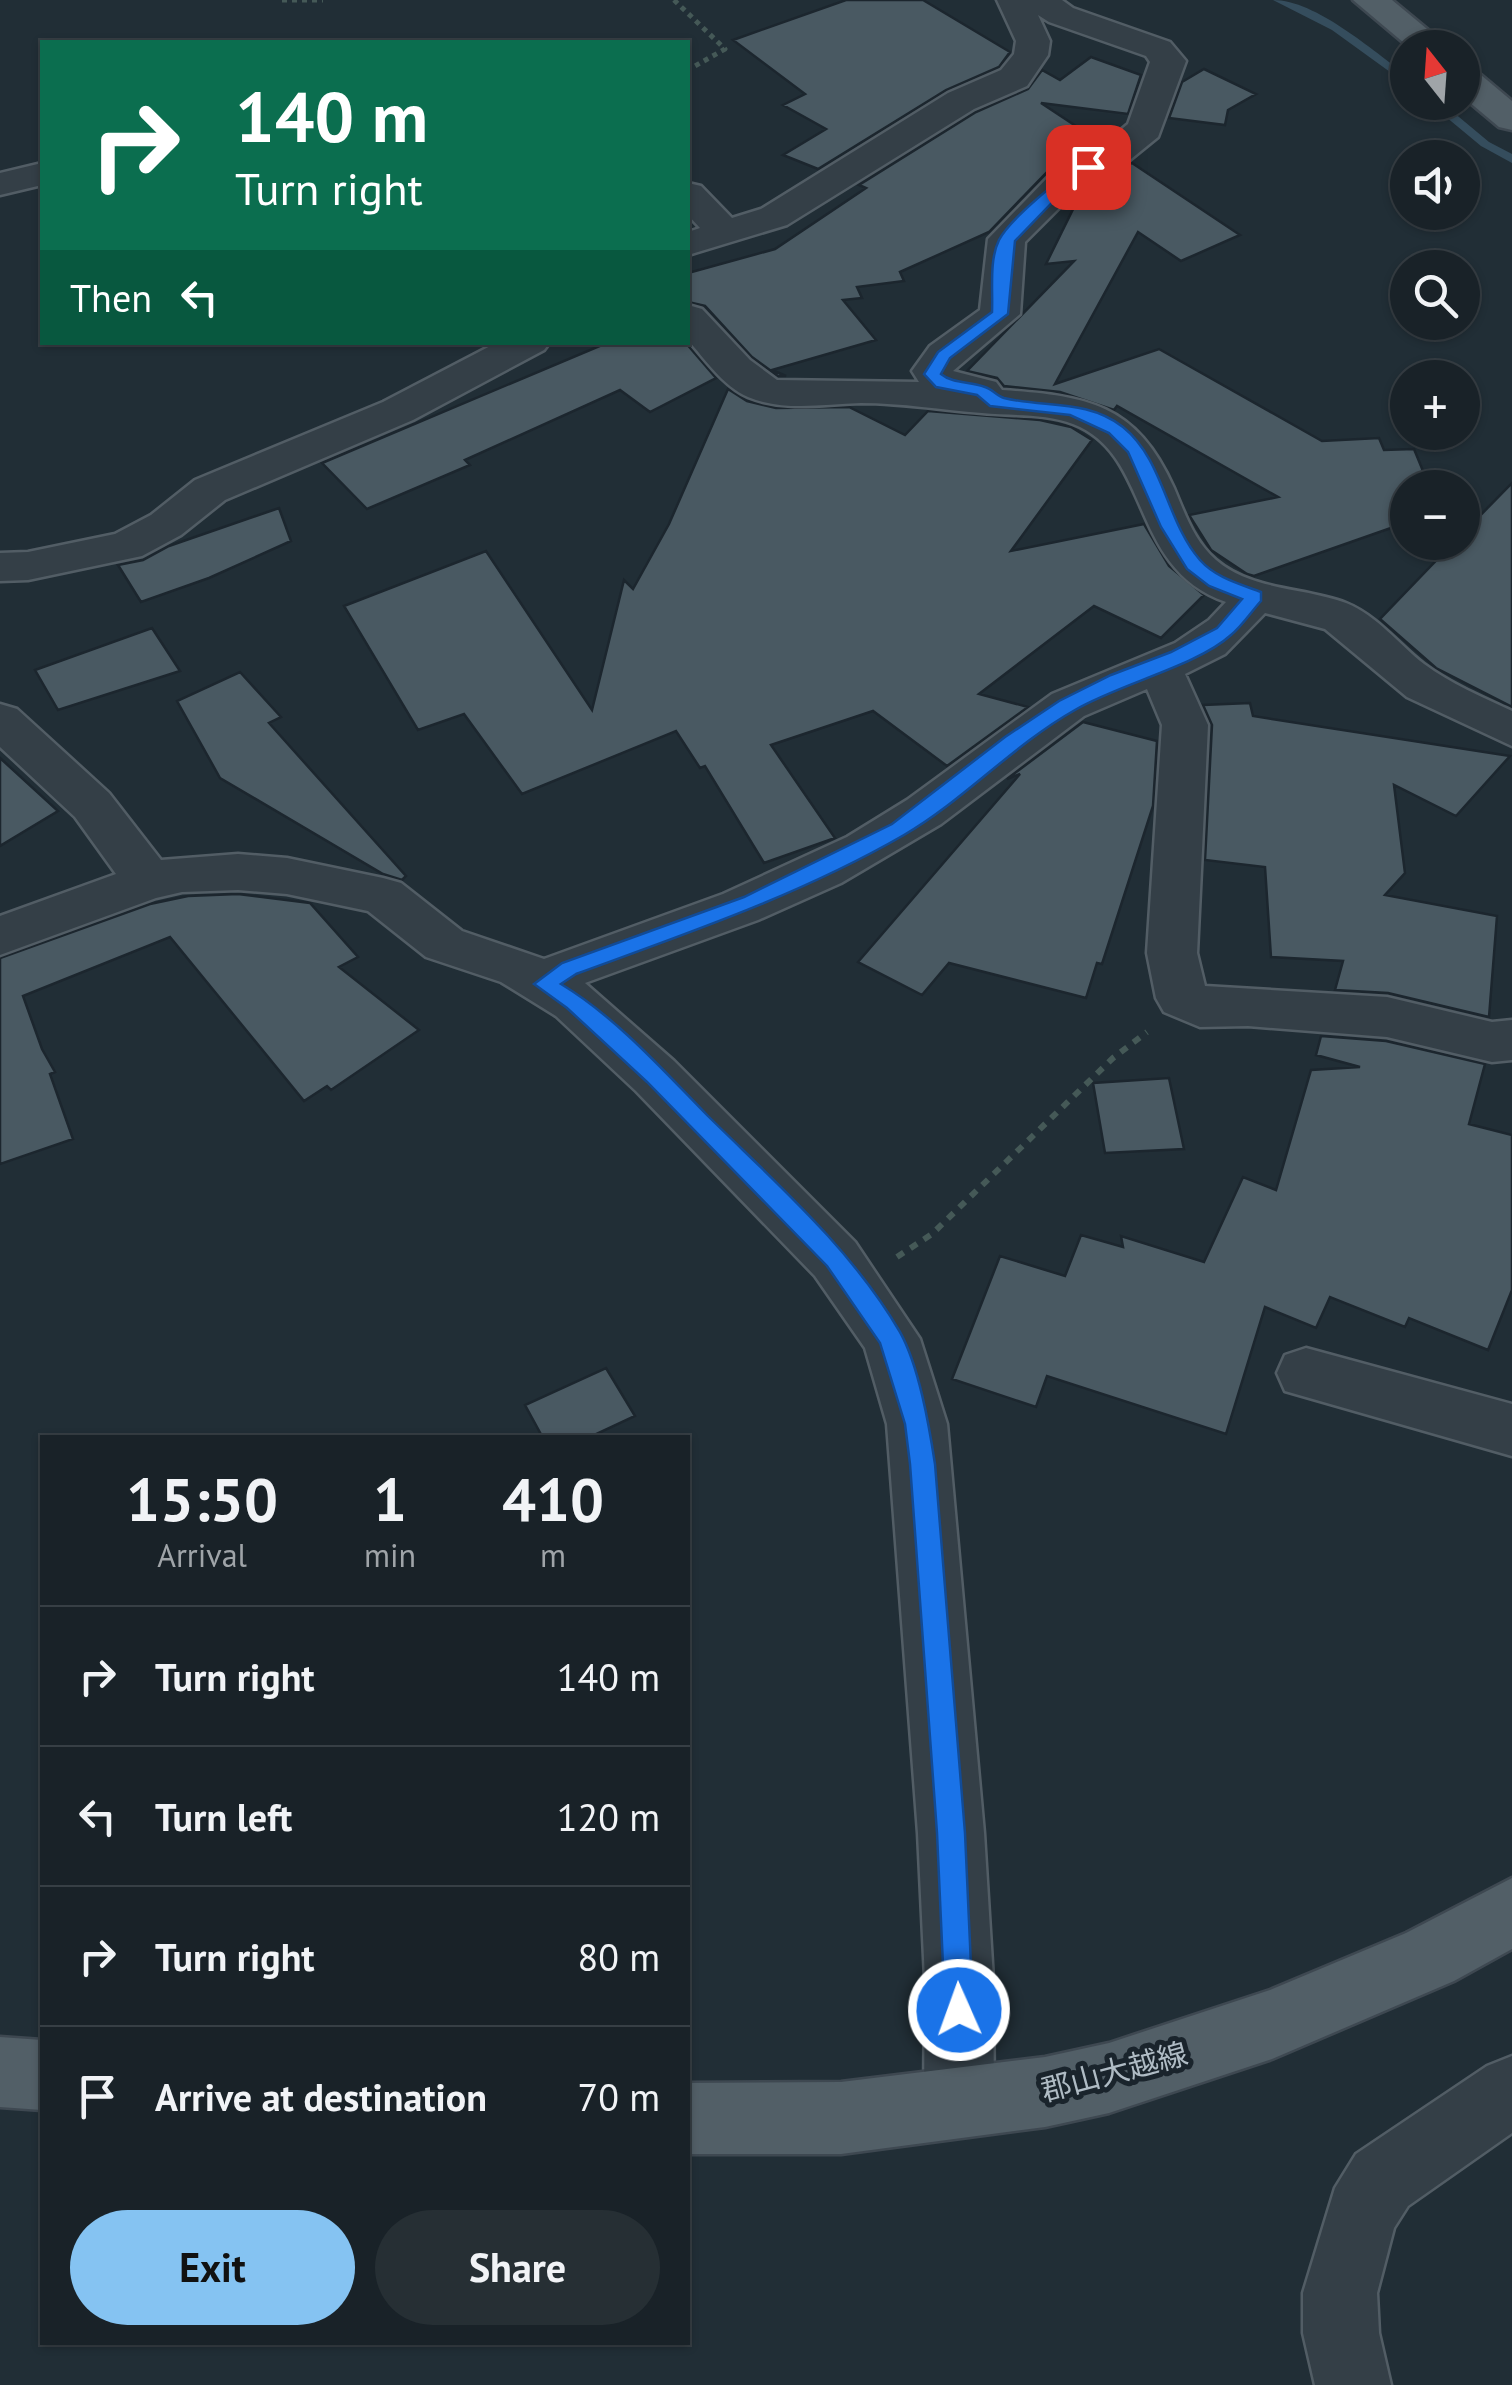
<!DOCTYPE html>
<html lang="en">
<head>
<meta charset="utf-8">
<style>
  :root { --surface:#192228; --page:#262f34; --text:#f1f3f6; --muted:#9fa4a8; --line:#373f45; --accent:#85c3f2 }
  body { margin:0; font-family:"PT Sans","Noto Sans JP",sans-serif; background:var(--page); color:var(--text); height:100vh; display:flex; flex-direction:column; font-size:38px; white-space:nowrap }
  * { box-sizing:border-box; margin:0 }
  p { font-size:32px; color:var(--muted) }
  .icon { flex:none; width:55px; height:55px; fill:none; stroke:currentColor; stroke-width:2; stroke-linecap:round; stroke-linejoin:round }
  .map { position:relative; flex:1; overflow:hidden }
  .sheet { position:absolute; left:40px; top:1435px; width:650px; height:910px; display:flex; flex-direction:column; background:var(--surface); border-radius:0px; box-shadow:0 2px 8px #0004,0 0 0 2px var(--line) }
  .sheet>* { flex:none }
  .banner { position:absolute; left:40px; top:40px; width:650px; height:305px; border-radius:0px; box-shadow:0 2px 8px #0004,0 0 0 2px var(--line); background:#0b6e4f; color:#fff; overflow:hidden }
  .needle { width:65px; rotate:343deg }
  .buttons { position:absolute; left:1390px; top:30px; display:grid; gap:20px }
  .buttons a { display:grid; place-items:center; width:90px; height:90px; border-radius:50%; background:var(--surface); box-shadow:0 2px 8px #0004,0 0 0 2px var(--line); font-size:50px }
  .pin { position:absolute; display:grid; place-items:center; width:85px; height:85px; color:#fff; margin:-42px; border-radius:20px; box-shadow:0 5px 15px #0006 }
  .me { position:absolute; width:110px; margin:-55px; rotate:358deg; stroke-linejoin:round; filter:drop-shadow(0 0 8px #0008) }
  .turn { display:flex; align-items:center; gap:35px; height:210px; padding:0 30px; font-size:45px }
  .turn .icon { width:130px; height:130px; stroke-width:2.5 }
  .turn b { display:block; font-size:70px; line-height:85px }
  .then { display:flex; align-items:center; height:95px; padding:0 30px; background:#0003; gap:20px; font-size:38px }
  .eta { display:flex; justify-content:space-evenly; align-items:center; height:170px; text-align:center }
  .eta b { font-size:60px; font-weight:700; line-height:70px }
  .primary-button { display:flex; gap:20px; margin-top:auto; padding:20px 30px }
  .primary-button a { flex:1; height:115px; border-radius:60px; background:var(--accent); color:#111; font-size:40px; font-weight:700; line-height:115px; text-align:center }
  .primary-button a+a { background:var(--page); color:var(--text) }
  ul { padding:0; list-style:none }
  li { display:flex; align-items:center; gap:30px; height:140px; padding:0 30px; border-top:2px solid var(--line) }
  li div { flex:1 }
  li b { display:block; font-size:38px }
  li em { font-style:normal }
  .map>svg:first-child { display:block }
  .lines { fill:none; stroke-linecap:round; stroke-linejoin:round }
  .stream { fill:#354d5d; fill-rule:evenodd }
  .building { fill:#495962; stroke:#1c262e; stroke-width:2.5 }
  .minor-casing { stroke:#525d65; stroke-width:5 }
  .major-casing { stroke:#3e4851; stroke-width:5 }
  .path-far1 { stroke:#455957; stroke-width:5; stroke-dasharray:5 5; stroke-linecap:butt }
  .path { stroke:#455957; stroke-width:6; stroke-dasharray:8 8; stroke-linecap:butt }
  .minor { fill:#343f47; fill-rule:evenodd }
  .major { fill:#525f67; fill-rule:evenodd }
  .route { fill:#1a73e8; stroke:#114b97; stroke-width:2.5 }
  .labels { text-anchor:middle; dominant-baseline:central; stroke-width:10; stroke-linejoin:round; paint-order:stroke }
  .near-street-label { font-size:30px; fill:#afbbc4; stroke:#1a242c }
</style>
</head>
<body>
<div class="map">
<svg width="1512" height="2385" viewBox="0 0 1512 2385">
  <rect width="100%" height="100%" fill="#212e36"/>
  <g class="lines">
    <path class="stream" d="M1273,0C1316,0 1373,51 1408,76V85L1332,30Z
      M1428,102H1441L1489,142L1512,154V163L1481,146Z"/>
  </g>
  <path class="building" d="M846,0H923L1010,52L999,67L946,90L818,169L783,155L826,129L783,105L805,94L733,40Z
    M1091,57L1141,75L1128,114L1041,103L1100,142L1050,169L989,232L900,272L904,281L857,287L862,298L843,300L876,340L772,370L786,376H778L752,357L705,306L688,302V273L775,249L866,188L859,185L976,112L1028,89L1042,70L1060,80Z
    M1204,69L1256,94L1228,110L1225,125L1169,118L1182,82Z
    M1132,163L1240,235L1181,261L1138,232L1055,384L1159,349L1322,441L1379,438L1384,450L1414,449L1430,488H1408V522L1254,576L1247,574L1211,550L1189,515L1278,497L1117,406L1114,410L1060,392L1004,386L997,378L967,371L1074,261L1046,264L1082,191Z
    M609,342H685L716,378L650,412L620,390L465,460L470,465L367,509L322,463Z
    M728,389L747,401L776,408L849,407L905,435L928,411L1040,420L1071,427L1092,440L1011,551L1144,524L1169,566L1204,595L1161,638L1094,606L979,694L1028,707L947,766L873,711L771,745L835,838L764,863L705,766L700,768L676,731L522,794L464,714L418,730L344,606L486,551L592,710L624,580L633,589L669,524Z
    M1512,483V707L1436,668L1380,619L1454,542H1462V534Z
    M279,508L291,541L209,578L141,602L118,565L143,560L169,546Z
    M152,628L180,671L58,710L35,670Z
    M240,672L281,717L269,723L406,876L402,880L383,874L220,778L177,701Z
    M1250,703L1253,716L1510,756L1456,816L1394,785L1405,873L1385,895L1497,916L1489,1017L1388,993L1335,990L1343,961L1271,957L1265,867L1205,860L1212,725L1203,705Z
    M1083,722L1157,741L1153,806L1102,964L1097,963L1086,998L949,963L922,995L858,962L1020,774L1007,779Z
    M0,758L58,811L0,846Z
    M238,894L310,903L358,957L339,967L419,1030L331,1090L327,1086L304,1101L170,937L23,996L42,1049L55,1072L50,1074L73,1139L0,1164V958L150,904L188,896Z
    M1321,1036L1386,1041L1485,1064L1469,1124L1512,1135V1290L1488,1350L1409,1318L1405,1327L1330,1297L1316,1328L1265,1307L1226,1434L1047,1376L1036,1407L952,1379L1000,1256L1065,1276L1081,1235L1123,1247L1121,1236L1204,1262L1243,1177L1276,1190L1311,1070L1360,1067L1316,1055Z
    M1169,1078L1184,1149L1105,1153L1093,1083Z
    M606,1368L635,1416L588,1438H543L525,1405Z"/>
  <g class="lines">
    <g class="minor-casing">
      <path id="minor" d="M997,0H1062L1073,8L1170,42L1186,61L1158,137L1126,163L1079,188L1025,242L1020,314L953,371L996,382L1002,390C1087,396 1136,403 1174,488C1185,514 1194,541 1216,560C1252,591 1304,587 1346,603C1378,616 1398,644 1424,664C1451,684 1482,697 1512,711V746L1407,697L1325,629L1265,613L1225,654L1185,674L1208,725L1197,953L1205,986L1387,997L1492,1022L1512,1020V1060L1492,1062L1387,1037L1248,1026L1200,1027L1164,1012L1156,998L1147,953L1162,725L1147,689L1084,716L941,824L841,883L758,920L585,983L674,1061L855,1242L920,1339L947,1424L984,1833L993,1979L994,2100L984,2125L959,2135L934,2125L924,2100L925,1979L918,1833L887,1424L865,1348L815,1276L636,1091L556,1016L501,982L426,957L368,911L287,894L238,890L182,892L156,898L0,955V916L116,874L75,817L0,747V704L17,709L109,793L161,860L238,854L287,858L383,878L401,883L462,931L544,959L723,894L847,837L907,800L1052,694L1175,643L1209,620L1226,602C1128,568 1153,455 1073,424C1046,413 1011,416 982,413C942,410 902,403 861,403C823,404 785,412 748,397C723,386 705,359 688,340V305L702,309L750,360L777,380L919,382L912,371L930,346L980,310L988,239L1053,172L1100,147L1128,124L1150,62L1146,56L1049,22L1038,15L1050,41L1048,55L1027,86L974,109L787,225L688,255V232L700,228L688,215V183L701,186L732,218L761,209L948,93L1001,70L1014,54L1016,41Z
        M42,163V185L0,195V173Z
        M498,342H550L544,350L413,420L225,500L181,535L142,556L28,580L0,581V553L28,552L115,534L151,515L195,480L383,402Z
        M1306,1348L1512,1404V1456L1285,1391L1277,1373L1285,1355Z
        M1512,2056V2133L1408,2206L1394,2228L1377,2293L1379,2333L1391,2385H1315L1303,2333V2293L1335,2188L1356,2154L1487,2066Z"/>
    </g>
    <g class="major-casing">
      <path id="major" d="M1353,0H1392L1450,48H1410Z
        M1462,68L1475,70L1512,101V130L1499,127L1462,96Z
        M1512,1878V1949L1454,1981L1272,2059L1109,2113L1045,2127L841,2154H688V2083L841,2082L1045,2057L1109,2043L1270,1990L1406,1933Z
        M0,2037L42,2040V2110L0,2107Z"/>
    </g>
    <path class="path-far1" d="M282,0H323
      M674,0L725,49L688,70"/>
    <path class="path" d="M897,1257L932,1234L1113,1058L1147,1032"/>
    <use href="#minor" class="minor"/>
    <use href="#major" class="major"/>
  </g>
  <path class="route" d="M1083,164L1096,167L1071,183L1015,241L1008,314L950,358L941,374C953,384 970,381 985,387C992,389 997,396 1004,398C1045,408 1087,399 1123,427C1164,460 1166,521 1200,560C1216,578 1240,584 1261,592V601C1251,612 1242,626 1231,635C1197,666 1119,684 1075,710C1013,745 963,801 904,835C800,895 688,933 576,974L561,984C616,1017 663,1070 708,1116C776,1183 851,1248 900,1332C919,1366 929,1425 935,1464L965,1833L973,2010L969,2020L959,2024L949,2020L945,2010L937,1833L910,1464L905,1424L880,1343L827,1266L647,1082L567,1008L534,984L562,963L744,897L892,824L1005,737L1059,701L1111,675L1171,652L1217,628L1242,599L1209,586L1187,569L1161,527L1128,452L1109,433L1070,415L990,406L977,395L936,387L924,374L938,352L992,312C993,290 989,260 999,240C1010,219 1062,176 1083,164Z"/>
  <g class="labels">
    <g class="near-street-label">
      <text transform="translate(1114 2071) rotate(-15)">郡山大越線</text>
    </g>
  </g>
</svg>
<div class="buttons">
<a><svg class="needle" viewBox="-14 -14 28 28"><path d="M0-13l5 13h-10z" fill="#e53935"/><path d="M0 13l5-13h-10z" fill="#9fa4a8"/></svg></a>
<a><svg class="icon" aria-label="sound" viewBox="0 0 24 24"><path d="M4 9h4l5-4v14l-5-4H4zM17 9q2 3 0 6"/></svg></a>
<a><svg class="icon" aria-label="search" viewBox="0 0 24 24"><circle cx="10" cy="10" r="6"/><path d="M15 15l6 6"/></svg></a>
<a>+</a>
<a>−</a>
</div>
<div class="pin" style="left:1088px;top:167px;background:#d93025"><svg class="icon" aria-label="arrive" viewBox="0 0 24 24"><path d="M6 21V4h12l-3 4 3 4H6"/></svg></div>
<svg class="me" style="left:959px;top:2010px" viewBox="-20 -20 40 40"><circle r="17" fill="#1a73e8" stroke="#fff" stroke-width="3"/><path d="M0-11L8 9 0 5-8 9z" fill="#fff"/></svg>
<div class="banner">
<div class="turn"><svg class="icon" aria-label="right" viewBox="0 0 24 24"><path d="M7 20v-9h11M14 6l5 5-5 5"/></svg><div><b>140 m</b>Turn right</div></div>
<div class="then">Then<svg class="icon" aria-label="left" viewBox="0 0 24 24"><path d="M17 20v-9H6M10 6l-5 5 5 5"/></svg></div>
</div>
<section class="sheet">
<div class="eta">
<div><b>15:50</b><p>Arrival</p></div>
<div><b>1</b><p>min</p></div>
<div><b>410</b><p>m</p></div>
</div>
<ul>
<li><svg class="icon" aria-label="right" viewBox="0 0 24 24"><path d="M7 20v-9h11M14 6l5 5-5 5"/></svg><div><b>Turn right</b></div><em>140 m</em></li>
<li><svg class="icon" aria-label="left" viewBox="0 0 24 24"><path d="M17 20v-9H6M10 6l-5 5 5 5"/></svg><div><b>Turn left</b></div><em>120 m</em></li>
<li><svg class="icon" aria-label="right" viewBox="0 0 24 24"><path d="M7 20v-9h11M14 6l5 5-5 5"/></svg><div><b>Turn right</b></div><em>80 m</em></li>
<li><svg class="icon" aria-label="arrive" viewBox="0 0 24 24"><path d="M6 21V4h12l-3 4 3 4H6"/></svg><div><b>Arrive at destination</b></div><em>70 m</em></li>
</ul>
<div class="primary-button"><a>Exit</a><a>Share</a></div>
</section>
</div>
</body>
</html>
